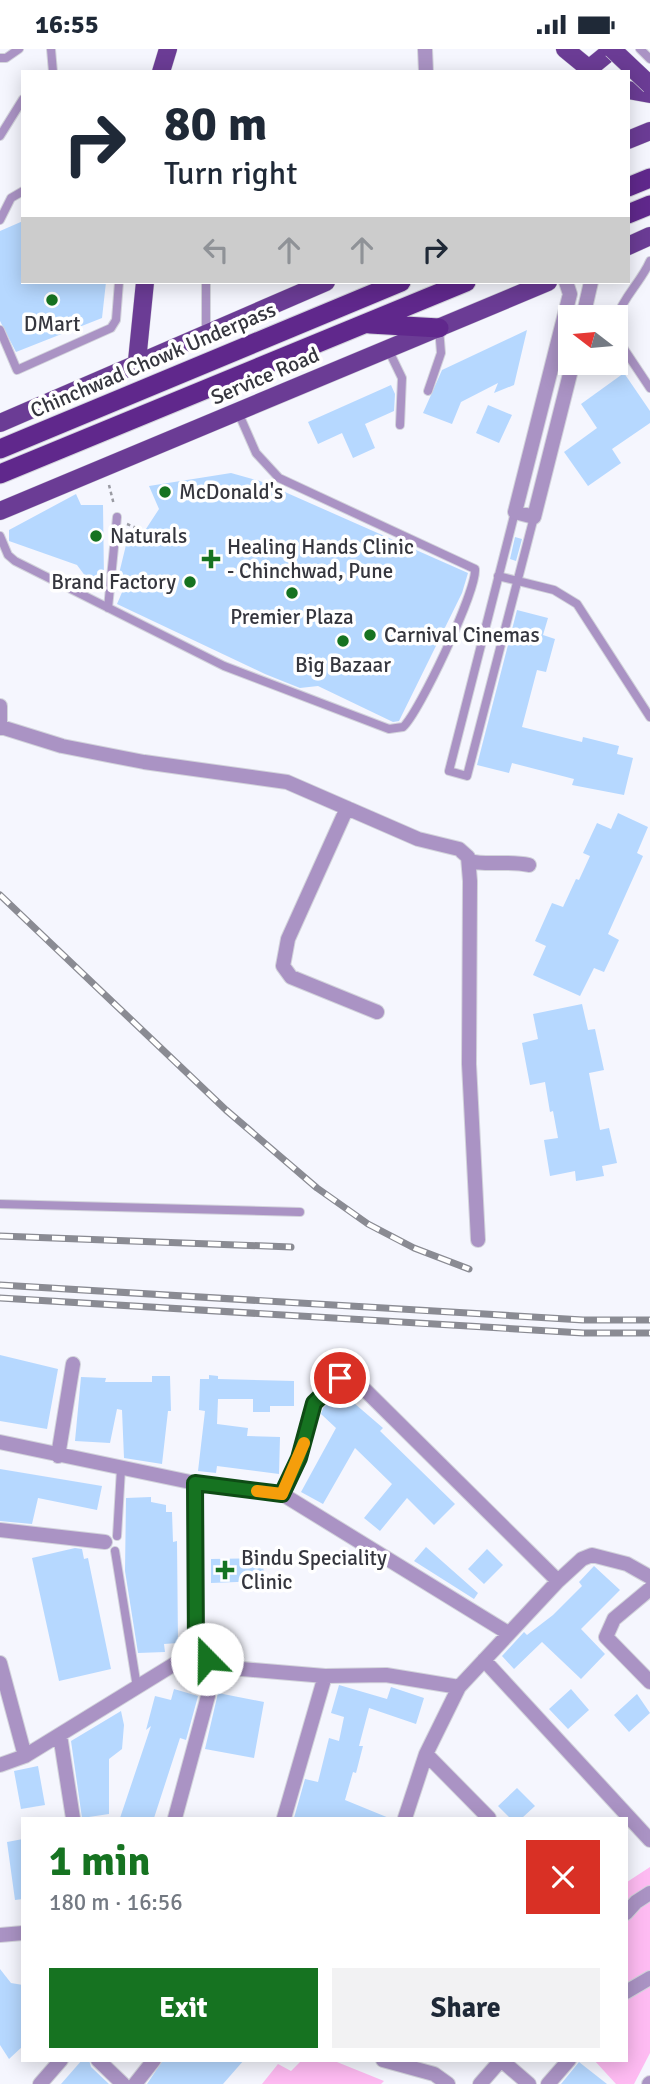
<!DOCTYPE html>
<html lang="en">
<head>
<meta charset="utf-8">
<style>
  :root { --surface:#fff; --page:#f2f2f3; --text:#1f2937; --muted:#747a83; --accent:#167321 }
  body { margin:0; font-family:Signika,sans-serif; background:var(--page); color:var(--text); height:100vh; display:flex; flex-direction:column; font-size:26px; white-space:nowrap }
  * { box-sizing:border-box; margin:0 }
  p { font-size:23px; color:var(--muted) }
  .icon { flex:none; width:38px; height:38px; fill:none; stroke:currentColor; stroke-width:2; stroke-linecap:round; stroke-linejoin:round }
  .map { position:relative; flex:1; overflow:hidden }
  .side { position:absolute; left:21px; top:1768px; width:607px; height:245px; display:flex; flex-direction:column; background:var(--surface); border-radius:0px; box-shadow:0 4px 18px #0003 }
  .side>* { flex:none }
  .banner { position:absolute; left:21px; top:21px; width:609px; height:214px; border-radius:0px; box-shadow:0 4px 18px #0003; background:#fff; color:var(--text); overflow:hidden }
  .needle { width:46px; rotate:286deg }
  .buttons { position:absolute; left:558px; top:256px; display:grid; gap:14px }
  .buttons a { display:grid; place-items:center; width:70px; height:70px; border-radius:0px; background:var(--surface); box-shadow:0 4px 18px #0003; font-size:35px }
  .pin { position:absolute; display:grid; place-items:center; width:60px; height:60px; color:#fff; margin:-30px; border:4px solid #fff; border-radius:50%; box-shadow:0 2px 7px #0007 }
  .me { position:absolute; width:77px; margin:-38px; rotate:338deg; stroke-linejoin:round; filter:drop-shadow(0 0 5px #0008) }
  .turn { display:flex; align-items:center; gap:24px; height:147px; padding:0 28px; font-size:32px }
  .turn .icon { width:91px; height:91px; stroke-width:2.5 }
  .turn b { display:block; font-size:49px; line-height:60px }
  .lanes { display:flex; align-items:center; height:66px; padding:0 28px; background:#0003; justify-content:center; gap:35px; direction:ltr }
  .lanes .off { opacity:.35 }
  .round { display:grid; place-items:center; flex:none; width:74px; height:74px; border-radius:0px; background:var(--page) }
  .head { display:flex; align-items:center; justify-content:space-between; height:119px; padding:0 28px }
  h1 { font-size:42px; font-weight:800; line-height:52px; color:var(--accent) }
  .button { display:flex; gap:14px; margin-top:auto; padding:14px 28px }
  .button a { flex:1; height:80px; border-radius:0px; background:var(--accent); color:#fff; font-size:28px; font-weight:800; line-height:80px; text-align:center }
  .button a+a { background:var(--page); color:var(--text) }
  .status { display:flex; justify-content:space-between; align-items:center; height:49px; padding:0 35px; background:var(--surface); direction:ltr }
  .status svg { height:19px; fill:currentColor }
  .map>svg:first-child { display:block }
  .green { fill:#febbf2 }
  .building { fill:#b6d8ff }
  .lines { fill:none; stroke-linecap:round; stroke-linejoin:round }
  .service-casing { stroke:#d2d3db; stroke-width:10 }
  .minor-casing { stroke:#d2d3db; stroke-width:16 }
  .primary-casing { stroke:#d2d3db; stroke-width:19 }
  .trunk-casing { stroke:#d2d3db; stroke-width:21 }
  .path { stroke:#9a9ba3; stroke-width:2.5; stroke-dasharray:3.5 3.5; stroke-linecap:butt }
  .service { stroke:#aa93c4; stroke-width:8 }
  .minor { stroke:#aa93c4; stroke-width:14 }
  .primary { stroke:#6b3c95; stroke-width:18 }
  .trunk { stroke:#60288c; stroke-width:19 }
  .rail-casing { stroke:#8a8b93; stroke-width:7 }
  .rail { stroke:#fff; stroke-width:4.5; stroke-dasharray:13; stroke-linecap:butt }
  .primary-bridge-casing { stroke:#d2d3db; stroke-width:19; stroke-linecap:butt }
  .primary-bridge { stroke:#6b3c95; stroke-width:18 }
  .route-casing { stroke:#0e4b15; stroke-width:18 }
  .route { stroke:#167321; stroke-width:12 }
  .slow { stroke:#f59e0b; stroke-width:12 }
  .poi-dot { fill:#167321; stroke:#fff; stroke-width:2.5 }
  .labels { text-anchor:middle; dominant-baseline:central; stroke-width:7; stroke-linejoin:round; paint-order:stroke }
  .poi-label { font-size:21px; fill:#35363e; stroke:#fff; text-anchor:start }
  .street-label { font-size:21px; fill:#35363e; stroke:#fff }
</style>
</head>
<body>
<div class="status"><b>16:55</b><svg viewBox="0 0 49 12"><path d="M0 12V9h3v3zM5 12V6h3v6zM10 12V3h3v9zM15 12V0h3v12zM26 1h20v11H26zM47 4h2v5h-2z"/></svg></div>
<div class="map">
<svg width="650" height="2035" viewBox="0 0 650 2035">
  <rect width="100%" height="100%" fill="#f5f6fe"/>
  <path class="green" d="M650,1818V2004L634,2035H616L594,2011H626L627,1833Z
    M302,2011H332L384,2032L381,2035H262L278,2015L291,2022Z"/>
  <path class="building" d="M23,172V233H106L102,269L16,303L0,272V182Z
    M527,281L514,336L494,344L498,334L461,353L452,375L423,364L442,321Z
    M624,324L650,362V374L612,400L621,414L588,437L564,403L597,379L581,355Z
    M391,336L395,345L394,362L365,375L375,399L353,409L342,384L318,395L308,373Z
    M488,356L512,366L499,394L476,384Z
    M231,424L260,432L468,524L462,544L399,672L393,673L318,637L300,639L265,625L117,555L126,534L117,533L126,496L142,486L159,460L149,437Z
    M76,445L81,456H103L104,531L86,528L77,516L9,492V481Z
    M515,488L522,490L516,512L510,510Z
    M517,561L548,569L543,586L555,590L546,623L537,621L522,678L582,693L583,688L619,697L617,705L633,709L624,746L572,736L574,730L512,714L509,724L477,716Z
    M618,764L648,778L637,804L643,807L608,885L619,891L604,923L594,919L580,947L533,926L546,897L535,892L552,854L563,858L576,830L579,831L590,807L583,804L597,774L611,780Z
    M582,955L588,981L595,980L604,1021L589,1024L600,1081L609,1079L617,1114L602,1117L604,1127L576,1132L575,1122L550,1127L544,1091L558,1089L553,1062L550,1063L545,1033L530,1036L522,994L538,990L533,965Z
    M0,1306L58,1320L47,1380L0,1372Z
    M209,1326L218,1327V1330L294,1332V1357H270V1363H253V1350H218L217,1375L248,1379L247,1387L280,1388L279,1425L217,1417L216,1424L198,1422L205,1362L199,1361L200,1330H209Z
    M152,1327H170L171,1362H168L162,1415L124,1409L122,1361L117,1360L110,1394L75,1392L81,1328L106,1329L105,1333H152Z
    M340,1342L383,1379L380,1382L455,1455L434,1476L407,1449L380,1482L364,1469L392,1435L355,1399L323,1455L301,1443L336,1379L321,1365L323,1359Z
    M0,1420L102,1437L97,1461L38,1449L32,1475L0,1472Z
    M151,1448V1453L166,1456V1463H172L173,1493L177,1492L178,1594L164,1595L165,1603L138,1604L125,1522L126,1449Z
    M426,1498L478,1544L474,1550L414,1512Z
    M75,1499L82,1500L84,1510L88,1509L111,1620L59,1632L32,1509Z
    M487,1500L503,1516L484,1535L468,1520Z
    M263,1509L264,1532L211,1534V1510Z
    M594,1517L620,1541L581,1580L605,1605L581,1630L542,1593L514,1620L502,1607L524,1583L527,1586L553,1566L582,1537L579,1533Z
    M339,1636L387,1650L391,1638L424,1649L416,1675L369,1659L359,1697H363L356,1724L353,1723L345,1751L389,1769H294L305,1730L318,1733L329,1689L339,1692L344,1668L331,1664Z
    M174,1640L198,1647L186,1691L180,1689L154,1769H120L151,1677L146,1681L155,1647L171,1651Z
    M571,1640L589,1661L568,1680L549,1660Z
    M218,1644L264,1653L254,1709L205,1700Z
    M637,1645L650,1664L629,1683L614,1666Z
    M121,1662L124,1676L122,1700L109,1710V1765L82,1769L71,1692Z
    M38,1717L45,1756L21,1760L14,1722Z
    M517,1739L535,1757L522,1769H510L498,1757Z
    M23,1790V1850L15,1851L7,1793Z
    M0,1920L11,1934L23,1936V1997L9,2010L0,1996Z
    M82,2011H89L91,2018L109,2035H61Z
    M163,2011H244L223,2035H147Z
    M579,2013L607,2035H561Z"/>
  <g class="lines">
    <g class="service-casing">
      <path id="service" d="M51,0L53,23
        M640,0L650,10
        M0,9H6L19,0
        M0,87L23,50
        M0,171L11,149L23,142
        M616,270C623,248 641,233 650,212
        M0,281L17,321L111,279L116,271L119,233
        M206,283V233
        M616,288L650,339
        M388,300L402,329L400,376
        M428,342L441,304L439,279
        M515,463L449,722L467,727L534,468
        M0,487L8,506L15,512L224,617L389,680L403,678C419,664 477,541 475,520L279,429L256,404L238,363
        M498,527L554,541L577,555L650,668
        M108,559L117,468
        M0,1155L300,1163
        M117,1487L121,1420
        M115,1502L137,1638"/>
    </g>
    <g class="minor-casing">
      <path id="minor" d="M425,0L426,23
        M566,233L570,245L515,463L534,468L573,313
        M583,268L591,233
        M0,657V679
        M1,678L62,697L144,713L287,733L418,790L459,800L468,808L470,832L469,1015L478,1191
        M347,759L288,890L283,917L291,928L377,963
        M469,812C490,817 507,811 529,816
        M0,1393L195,1434L282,1445L508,1584
        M58,1407L73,1315
        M195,1434L196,1600
        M282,1445L299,1409L314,1354L340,1329L356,1332L558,1532
        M0,1481L105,1493
        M650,1540L614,1570L606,1588L650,1633
        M181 1614a13 13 0 1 1 26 0a13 13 0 1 1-26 0Z
        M484,1611L650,1791
        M0,1614L25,1707
        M207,1617L325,1627L386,1626L459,1638
        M60,1686L73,1769
        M426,1705L489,1769
        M0,1716L25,1707L181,1611
        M175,1769L208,1647V1634L202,1624
        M284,1769L325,1627
        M405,1769L426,1705L459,1638L558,1532L582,1510L592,1506L627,1515L650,1528
        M626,1864L636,1853L650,1844
        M0,1886L23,1884
        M626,1943L650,1929
        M98,2011L123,2035
        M383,2011L434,2025L448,2035
        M501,2011L529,2035
        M40,2035L61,2011
        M135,2035L154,2011
        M480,2035L501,2011
        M548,2035L569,2011
        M649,2035L650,2034"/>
    </g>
    <g class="primary-casing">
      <path id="primary" d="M565,0L593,23
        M591,18L613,0
        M161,23L168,0
        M628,41L650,45
        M628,91L650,82
        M628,197L650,187
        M137,312L145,233
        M0,374L326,233
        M0,462L548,233"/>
    </g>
    <g class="trunk-casing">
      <path id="trunk" d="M628,138L650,129
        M628,165L650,156
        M370,275L439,279
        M0,400L401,233
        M0,425L466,233"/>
    </g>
    <path class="path" d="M109,436L114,456
      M127,475L139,480"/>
    <use href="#service" class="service"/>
    <use href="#minor" class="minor"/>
    <use href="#primary" class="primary"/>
    <use href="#trunk" class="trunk"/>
    <g class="rail-casing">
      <path id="rail" d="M0,846L226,1061L317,1139L368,1175L414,1199L469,1220
        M0,1187L291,1198
        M0,1236L583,1271H650
        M0,1249L583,1284H650"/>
    </g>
    <use href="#rail" class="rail"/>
    <g class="primary-bridge-casing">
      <path id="primary-bridge" d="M612,0L650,36"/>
    </g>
    <use href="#primary-bridge" class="primary-bridge"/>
  </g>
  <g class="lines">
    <g class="route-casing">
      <path id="route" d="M207,1610L196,1600L195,1434L282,1445L299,1409L314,1354L340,1329"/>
    </g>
    <use href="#route" class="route"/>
    <path class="slow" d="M257,1442L282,1445L304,1394"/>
  </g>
  <g class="poi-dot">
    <circle cx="52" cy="251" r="7"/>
    <circle cx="165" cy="443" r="7"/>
    <circle cx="96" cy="487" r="7"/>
    <path d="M207.5 499.5h7v7h7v7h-7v7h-7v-7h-7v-7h7z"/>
    <circle cx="190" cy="533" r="7"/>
    <circle cx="292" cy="544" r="7"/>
    <circle cx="370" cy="586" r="7"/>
    <circle cx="343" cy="592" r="7"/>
    <path d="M221.5 1510.5h7v7h7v7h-7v7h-7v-7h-7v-7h7z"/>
  </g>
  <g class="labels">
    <g class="poi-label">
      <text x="52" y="275" text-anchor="middle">DMart</text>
      <text x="179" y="443">McDonald's</text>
      <text x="110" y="487">Naturals</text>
      <text x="227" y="498">Healing Hands Clinic<tspan x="227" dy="24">- Chinchwad, Pune</tspan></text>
      <text x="176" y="533" text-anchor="end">Brand Factory</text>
      <text x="292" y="568" text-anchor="middle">Premier Plaza</text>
      <text x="384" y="586">Carnival Cinemas</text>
      <text x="343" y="616" text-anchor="middle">Big Bazaar</text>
      <text x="241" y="1509">Bindu Speciality<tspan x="241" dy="24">Clinic</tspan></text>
    </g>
    <g class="street-label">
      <text transform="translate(153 311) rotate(-23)">Chinchwad Chowk Underpass</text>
      <text transform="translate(265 327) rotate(-23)">Service Road</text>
    </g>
  </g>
</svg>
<div class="buttons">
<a><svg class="needle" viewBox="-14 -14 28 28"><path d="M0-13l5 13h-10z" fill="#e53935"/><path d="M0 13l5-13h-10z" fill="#747a83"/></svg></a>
</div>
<div class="pin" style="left:340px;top:1329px;background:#d93025"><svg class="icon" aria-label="arrive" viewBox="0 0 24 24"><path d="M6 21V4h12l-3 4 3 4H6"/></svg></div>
<svg class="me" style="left:207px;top:1610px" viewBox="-20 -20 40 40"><circle r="19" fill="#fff"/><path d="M0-13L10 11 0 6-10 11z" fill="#167321"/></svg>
<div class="banner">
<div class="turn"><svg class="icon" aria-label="right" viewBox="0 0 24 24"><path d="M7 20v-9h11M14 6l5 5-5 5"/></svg><div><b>80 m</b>Turn right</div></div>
<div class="lanes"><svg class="icon off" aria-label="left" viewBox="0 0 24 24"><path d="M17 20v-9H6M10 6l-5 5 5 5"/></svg><svg class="icon off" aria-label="ahead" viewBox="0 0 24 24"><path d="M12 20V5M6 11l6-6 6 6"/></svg><svg class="icon off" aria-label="ahead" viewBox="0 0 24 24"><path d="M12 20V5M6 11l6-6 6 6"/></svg><svg class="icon" aria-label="right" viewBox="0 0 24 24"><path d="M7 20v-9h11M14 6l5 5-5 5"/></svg></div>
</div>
<section class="side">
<div class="head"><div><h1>1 min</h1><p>180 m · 16:56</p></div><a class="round" style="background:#d93025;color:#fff"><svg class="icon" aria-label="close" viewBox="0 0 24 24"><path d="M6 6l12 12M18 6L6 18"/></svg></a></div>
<div class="button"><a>Exit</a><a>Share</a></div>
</section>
</div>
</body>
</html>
